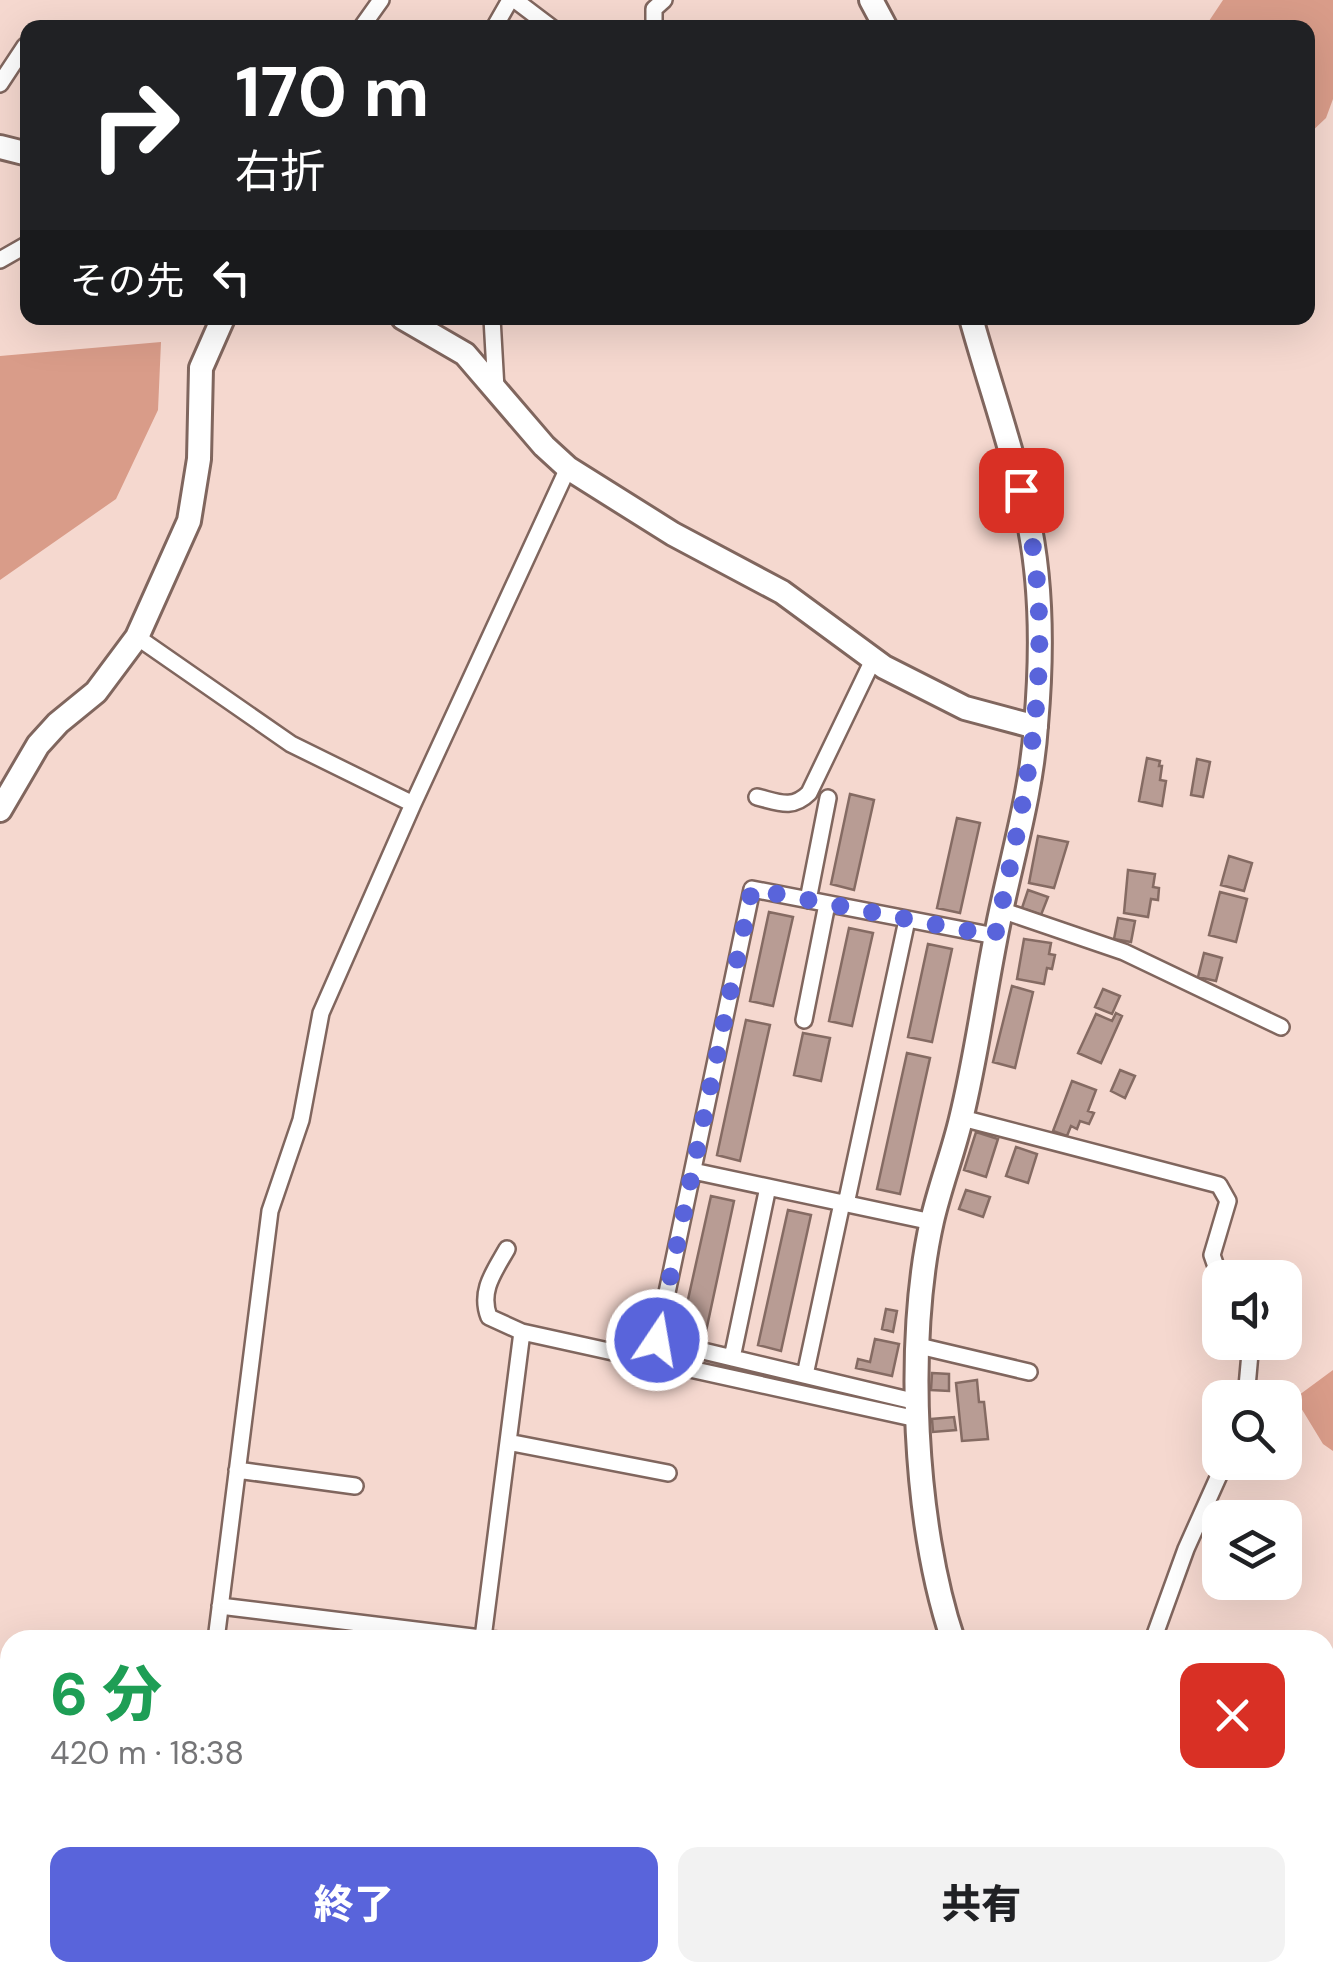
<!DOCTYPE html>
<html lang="ja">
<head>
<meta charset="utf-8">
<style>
  :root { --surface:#fff; --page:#f2f2f2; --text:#202124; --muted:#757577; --accent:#5964db }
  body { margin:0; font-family:"DM Sans","Noto Sans JP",sans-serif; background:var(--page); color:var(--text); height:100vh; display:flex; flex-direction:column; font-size:38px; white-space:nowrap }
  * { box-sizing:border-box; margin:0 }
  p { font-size:32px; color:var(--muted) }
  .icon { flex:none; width:55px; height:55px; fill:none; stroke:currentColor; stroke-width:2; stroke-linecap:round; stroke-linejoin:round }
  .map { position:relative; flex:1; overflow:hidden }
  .panel { position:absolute; left:0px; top:1630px; width:1335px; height:352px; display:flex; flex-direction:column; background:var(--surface); border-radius:30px 30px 0 0; box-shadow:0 10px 40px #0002 }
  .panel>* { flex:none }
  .guide { position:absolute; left:20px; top:20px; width:1295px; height:305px; border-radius:20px; box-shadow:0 10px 40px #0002; background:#202124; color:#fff; overflow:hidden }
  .tools { position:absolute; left:1202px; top:1260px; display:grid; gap:20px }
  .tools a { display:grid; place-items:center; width:100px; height:100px; border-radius:20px; background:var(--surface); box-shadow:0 10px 40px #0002; font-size:50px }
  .pin { position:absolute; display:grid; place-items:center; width:85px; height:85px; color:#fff; margin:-42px; border-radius:20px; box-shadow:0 5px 15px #0006 }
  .me { position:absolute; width:110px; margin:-55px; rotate:12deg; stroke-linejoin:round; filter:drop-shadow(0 0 8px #0008) }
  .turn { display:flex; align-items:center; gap:35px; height:210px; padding:0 50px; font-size:45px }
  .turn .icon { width:130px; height:130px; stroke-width:2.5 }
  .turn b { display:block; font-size:70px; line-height:85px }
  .then { display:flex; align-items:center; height:95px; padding:0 50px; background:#0003; gap:20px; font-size:38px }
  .round { display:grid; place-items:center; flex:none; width:105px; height:105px; border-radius:20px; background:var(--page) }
  .head { display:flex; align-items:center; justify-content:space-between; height:170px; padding:0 50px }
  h1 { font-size:60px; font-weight:800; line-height:75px; color:#1e9e55 }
  .primary-button { display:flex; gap:20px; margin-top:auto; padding:20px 50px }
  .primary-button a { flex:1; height:115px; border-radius:20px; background:var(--accent); color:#fff; font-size:40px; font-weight:800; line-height:115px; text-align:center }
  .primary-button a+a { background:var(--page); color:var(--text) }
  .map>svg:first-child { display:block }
  .green { fill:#d99c89 }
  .building { fill:#b89c94; stroke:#856b63; stroke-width:2.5 }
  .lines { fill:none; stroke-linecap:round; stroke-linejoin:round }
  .street-casing { stroke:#80665e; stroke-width:20 }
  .secondary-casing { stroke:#80665e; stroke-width:28 }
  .street { stroke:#fff; stroke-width:15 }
  .secondary { stroke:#fff; stroke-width:22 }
  .route { stroke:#5964db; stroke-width:18; stroke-dasharray:0 32.4 }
</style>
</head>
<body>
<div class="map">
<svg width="1333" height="1981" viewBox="0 0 1333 1981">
  <rect width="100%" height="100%" fill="#f5d8cf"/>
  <path class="green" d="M1223,0H1333V99L1326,118L1308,135V28L1205,27Z
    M161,342L158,410L116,499L0,580V356Z
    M1333,1370V1451L1323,1444L1295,1398Z"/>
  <path class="building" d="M1147,758L1160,761L1159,766H1162L1160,780L1166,781L1162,806L1139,801Z
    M1197,759L1210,762L1203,797L1191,795Z
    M850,794L874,800L854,890L831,884Z
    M957,818L980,823L960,913L937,908Z
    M1038,836L1068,842L1054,888L1029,883Z
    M1229,856L1252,863L1244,891L1221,885Z
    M1128,870L1155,874L1153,887L1159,888L1158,900L1151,899L1148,917L1124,913Z
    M1028,890L1048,897L1041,915L1022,908Z
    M1220,892L1247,899L1236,942L1209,935Z
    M769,912L793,917L773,1006L750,1001Z
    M1118,918L1135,921L1131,942L1114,939Z
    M849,928L873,933L852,1026L829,1021Z
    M1024,939L1051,943L1049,954L1055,955L1052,969L1047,968L1044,984L1017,979Z
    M928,944L952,949L932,1042L908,1037Z
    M1204,953L1222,958L1216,981L1198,977Z
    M1012,986L1033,992L1015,1068L993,1062Z
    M1103,989L1120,996L1112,1014L1095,1007Z
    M1116,1013L1122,1016L1101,1063L1078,1053L1096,1014L1112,1021Z
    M746,1020L770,1025L740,1161L717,1155Z
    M803,1033L830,1038L821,1081L794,1075Z
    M907,1053L930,1058L900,1194L877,1189Z
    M1120,1070L1135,1076L1125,1098L1111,1091Z
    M1072,1081L1096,1090L1088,1111L1094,1113L1089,1124L1080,1121L1077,1129L1071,1126L1067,1136L1053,1131Z
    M976,1132L998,1139L986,1177L964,1170Z
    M1016,1147L1037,1154L1028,1183L1006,1176Z
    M966,1190L990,1197L983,1217L959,1209Z
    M711,1196L734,1201L705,1336L681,1331Z
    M788,1210L811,1215L781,1351L758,1345Z
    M886,1309L897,1311L893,1332L882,1329Z
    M875,1339L899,1344L892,1376L856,1368L858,1359L870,1362Z
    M932,1373L949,1374V1391L931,1390Z
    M977,1380L979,1402H984L988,1439L962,1441L956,1383Z
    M954,1417L956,1430L933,1432L932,1419Z"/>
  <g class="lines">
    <g class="street-casing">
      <path id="street" d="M515,0L552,28
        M361,28L381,0
        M494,28L510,0
        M654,28V9L664,0
        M0,84L25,46
        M0,260L28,244
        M492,318L496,389
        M137,637L291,744L413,804
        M757,797C778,802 792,810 809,793L873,660
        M808,900L828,798
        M1001,910L1124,952L1281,1027
        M804,1020L827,904
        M962,1118L1219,1185L1228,1201L1212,1255L1220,1278
        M693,1171L932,1222
        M846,1204L907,920
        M507,1249C494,1272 479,1291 489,1317L522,1332
        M919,1346L1029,1372
        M732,1358L768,1187
        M805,1375L842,1203
        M1246,1398L1251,1342
        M917,1402L657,1340L752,889L995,936
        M508,1442L668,1473
        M237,1470L355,1486
        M220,1606L497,1640
        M483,1638L522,1332L917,1419
        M216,1640L270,1211L301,1120L321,1013L413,804L568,468
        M1153,1640L1186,1549L1225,1462
        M1325,1703L1333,1701
        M0,1732L10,1734
        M174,1972L176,1981
        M106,1981L121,1972"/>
    </g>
    <g class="secondary-casing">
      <path id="secondary" d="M871,0L886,28
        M0,147L28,154
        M403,318L465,354L544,446L568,468L673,534L782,592L884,667L965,708L1036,727
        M0,810L38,745L58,723L96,692L137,637L189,521L199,459L201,368L223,318
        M953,1640C914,1525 905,1340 932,1221C940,1186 953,1153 961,1119C978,1050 986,980 1001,911C1014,850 1032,788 1036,725C1042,657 1042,580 1027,514C1012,447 989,383 971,318
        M1079,1981L1081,1972"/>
    </g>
    <use href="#street" class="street"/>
    <use href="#secondary" class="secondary"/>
  </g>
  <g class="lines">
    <path class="route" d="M657,1340L752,889L995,936C1028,786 1061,642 1021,490"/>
  </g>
</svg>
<div class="tools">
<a><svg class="icon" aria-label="sound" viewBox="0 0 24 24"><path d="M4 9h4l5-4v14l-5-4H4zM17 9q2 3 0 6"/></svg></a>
<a><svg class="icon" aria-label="search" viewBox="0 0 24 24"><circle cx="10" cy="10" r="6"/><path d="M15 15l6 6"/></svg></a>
<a><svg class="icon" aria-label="layers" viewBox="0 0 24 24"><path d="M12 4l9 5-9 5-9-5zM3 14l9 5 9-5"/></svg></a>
</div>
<div class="pin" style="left:1021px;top:490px;background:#d93025"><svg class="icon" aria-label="arrive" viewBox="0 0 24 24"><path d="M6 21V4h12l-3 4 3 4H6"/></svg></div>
<svg class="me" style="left:657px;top:1340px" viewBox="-20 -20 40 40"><circle r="17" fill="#5964db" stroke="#fff" stroke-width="3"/><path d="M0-11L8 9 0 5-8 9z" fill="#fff"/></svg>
<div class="guide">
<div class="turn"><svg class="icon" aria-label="right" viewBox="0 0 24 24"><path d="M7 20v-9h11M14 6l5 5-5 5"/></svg><div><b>170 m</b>右折</div></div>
<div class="then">その先<svg class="icon" aria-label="left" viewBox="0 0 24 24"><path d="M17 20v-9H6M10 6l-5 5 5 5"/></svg></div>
</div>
<section class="panel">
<div class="head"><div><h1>6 分</h1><p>420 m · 18:38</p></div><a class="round" style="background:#d93025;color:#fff"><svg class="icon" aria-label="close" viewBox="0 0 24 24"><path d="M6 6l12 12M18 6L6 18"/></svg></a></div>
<div class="primary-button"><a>終了</a><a>共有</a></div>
</section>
</div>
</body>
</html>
